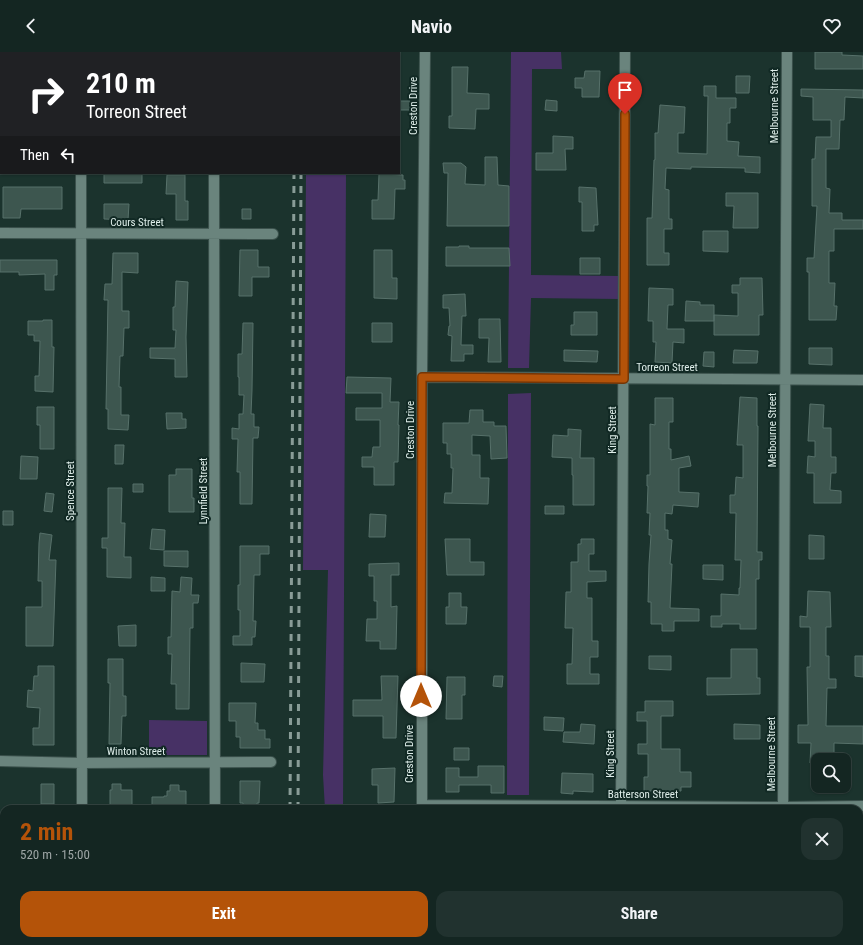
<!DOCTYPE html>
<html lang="en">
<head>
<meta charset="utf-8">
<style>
  :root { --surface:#142622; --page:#21322f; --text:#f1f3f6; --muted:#9da5a5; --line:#334340; --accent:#b45309 }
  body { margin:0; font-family:"Roboto Condensed",sans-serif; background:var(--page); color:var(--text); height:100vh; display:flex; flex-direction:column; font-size:15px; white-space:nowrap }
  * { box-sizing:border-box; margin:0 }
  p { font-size:13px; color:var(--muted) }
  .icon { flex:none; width:22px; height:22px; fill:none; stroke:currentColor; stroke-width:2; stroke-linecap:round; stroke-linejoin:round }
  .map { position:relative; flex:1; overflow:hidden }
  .drawer { position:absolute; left:0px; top:753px; width:863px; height:140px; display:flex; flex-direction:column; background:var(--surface); border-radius:12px 12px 0 0; box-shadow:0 1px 3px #0004,0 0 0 1px var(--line) }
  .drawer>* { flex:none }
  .hud { position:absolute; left:0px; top:0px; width:400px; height:122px; box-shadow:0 1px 3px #0004,0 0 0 1px var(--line); background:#202124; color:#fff; overflow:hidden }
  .tools { position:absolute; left:811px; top:701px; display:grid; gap:8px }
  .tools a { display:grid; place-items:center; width:40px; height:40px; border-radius:8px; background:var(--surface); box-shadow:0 1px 3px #0004,0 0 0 1px var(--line); font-size:20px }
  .pin { position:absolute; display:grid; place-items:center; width:34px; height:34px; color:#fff; margin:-41px -17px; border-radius:50% 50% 50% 0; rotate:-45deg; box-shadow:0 0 4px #0007 }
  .pin .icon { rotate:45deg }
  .me { position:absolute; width:44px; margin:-22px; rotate:0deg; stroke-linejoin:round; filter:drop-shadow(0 0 3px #0008) }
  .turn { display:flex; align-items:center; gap:14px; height:84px; padding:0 20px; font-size:18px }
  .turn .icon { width:52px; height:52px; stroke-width:2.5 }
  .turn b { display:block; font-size:28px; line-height:34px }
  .then { display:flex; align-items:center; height:38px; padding:0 20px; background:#0003; gap:8px; font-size:15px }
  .round { display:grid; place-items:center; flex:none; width:42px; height:42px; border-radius:12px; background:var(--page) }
  .headline { display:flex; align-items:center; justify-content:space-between; height:68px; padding:0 20px }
  h1 { font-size:24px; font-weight:700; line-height:30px; color:var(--accent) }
  .action { display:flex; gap:8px; margin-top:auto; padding:8px 20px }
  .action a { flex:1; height:46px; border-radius:12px; background:var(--accent); color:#fff; font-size:16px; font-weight:700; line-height:46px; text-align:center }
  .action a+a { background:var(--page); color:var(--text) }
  header { display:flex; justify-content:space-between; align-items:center; height:52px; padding:0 20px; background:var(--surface); font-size:18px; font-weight:700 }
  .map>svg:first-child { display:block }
  .green { fill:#473165 }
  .building { fill:#3d564f; stroke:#57716a }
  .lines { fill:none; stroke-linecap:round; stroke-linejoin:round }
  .minor-casing { stroke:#3c524d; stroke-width:12 }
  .minor { stroke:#6a847d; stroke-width:10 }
  .rail { stroke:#899c97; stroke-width:3; stroke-dasharray:7 7; stroke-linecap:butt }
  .route-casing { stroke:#753606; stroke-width:10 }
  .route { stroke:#b45309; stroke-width:7 }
  .labels { text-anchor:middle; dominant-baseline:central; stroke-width:4; stroke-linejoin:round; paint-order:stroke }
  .street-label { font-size:11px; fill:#deede9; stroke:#112924 }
</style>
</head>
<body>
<header><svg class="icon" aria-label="back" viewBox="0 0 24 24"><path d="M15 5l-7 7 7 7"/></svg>Navio<svg class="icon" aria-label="heart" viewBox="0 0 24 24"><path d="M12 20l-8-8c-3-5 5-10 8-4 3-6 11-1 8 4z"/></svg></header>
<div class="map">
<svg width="863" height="893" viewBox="0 0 863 893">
  <rect width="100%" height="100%" fill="#1b332d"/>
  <path class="green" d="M307,0H380L307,1Z
    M511,0H561L562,17H532L531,223L619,224V247L531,246L529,316H508Z
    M306,121H346L343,757H325L323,723L328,518H303Z
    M531,341L529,743H507L508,342Z
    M149,668L207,669V703H149Z
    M506,889H524V893H506Z"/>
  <path class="building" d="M815,0H842V3L863,4V17H815Z
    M452,15H468L467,41L489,42V57H476L475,77L449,76V64H452Z
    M585,19H600L599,45H582V36H575V26H584Z
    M736,24H750L749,41H736Z
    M704,34H716V46H736V56H730V71H727V89L739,90L738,104L760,105V121L745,120V116L691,115V117L666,116L665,137L669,138V167H672V177H664V201H669V213H647V166H652L654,108H655V81H658L660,53L685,55L684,81H678V101L707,102L708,44H704Z
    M801,37L863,38V46L845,45L844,68H840L839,97H826V136L830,137L829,161H842V168H863V177H834V199H829V231H835L834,254H837L836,268H809V220H807V206H814L817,154H812V107H815L816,85H831V68H813V45L801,44Z
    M546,48L557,49V59L545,58Z
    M399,49H410V58H399Z
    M553,84L573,85V97H565L566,118H536V101H553Z
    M485,105H497L498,133L509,134V174H447L448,121H444L443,111H461L466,115L465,132L485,133Z
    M104,121H142V131H104Z
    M379,122L403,123V128H405V137H395L394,167H372V148H378Z
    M167,123H185V149H188V168H176V142H166Z
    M3,135H62V157H21L20,166H3Z
    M579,135L596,136L598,173H594V179H582V150H579Z
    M726,141H758V176H733L734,154H726Z
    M104,152H129L128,168L104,167Z
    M242,157H251V167H242Z
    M703,179H728V200L703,199Z
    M459,194H469V196H509L510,214H446V195H459Z
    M240,198H258V215H269V225H252V244H239Z
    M374,198H392V226H397V247L374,246Z
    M113,201H138V221L122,220V259H129V276H124L123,304H120L119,335H121V363H129L128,378L108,377V357H106L108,248H104L105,232H112Z
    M580,206H600V222H580Z
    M0,208H57V223H54V238H45V222L19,223V220H0Z
    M740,226H762L763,263H759V283H714V263L738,264V241H732V233H740Z
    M176,229L188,230L186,285L187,325H175V307L150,306V296H175L176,278H173V255H175Z
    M649,236L673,237V253H668L667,277H684V291L673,290L672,311L655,310L656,290H653V269H648Z
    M465,242L466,264H462L461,293H473V302H464V309H451L452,284L448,283L449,274H450L449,256H443V243Z
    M686,249L700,250V253H714V269H685Z
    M574,260H597V283H571V273H574Z
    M479,267H500L501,310H488L489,286H479Z
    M43,268H52V295H54L53,340L35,339V324H39L40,289H34V283H28V269H43Z
    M243,271H253L252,338L251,362H254V375H259L258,386H253L252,452H240V420H237L238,387H232V376L239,377V362H243L244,343H239V325H238V302H242Z
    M372,271H392V290H372Z
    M809,296H832V313L809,312Z
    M564,298L598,299L597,310L564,309Z
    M734,298L758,299L757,311H733Z
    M704,300H714V315L703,314Z
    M347,325L391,326L390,350H399L398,373H399L398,410H394V433H374V415H362V405H372L373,395H380V368H356V356H382V341H346Z
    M740,345L757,346V374H758L757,500H762V508H759V527H756V577H740V572H722V575H711V564H721V542L739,543V536H740L741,508H735L736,461H730V443H735L736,425L743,426V393H737Z
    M655,346H673V370H669V397H671V408L689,404L691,414L679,416V440L699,441L698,455L673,453L672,462L665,461V478H668V487L672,488L670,512H672L670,556L699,557V569H674V579H662V572H651V550H648L649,512L651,483H649L650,461H647L648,434H647V423H650V372L655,373Z
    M810,352L824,353L823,376H831V405H836V421H831L830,438L841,439V451H814V421H807L808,404L815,405V389H808Z
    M37,355H54V397H40V373H37Z
    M470,358H483V370H494V374H506L507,406L491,407L490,384L472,383V403H480V426H489L488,452L444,451L445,441H452L453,416H451V402H447V391H443V371H469Z
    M166,361H182V367H186V376L167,377Z
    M568,377L581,378L580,406H594V453H573V423H572V406L552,405L553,383L568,384Z
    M115,393H124L123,412H115Z
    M21,404L38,405L37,427H20Z
    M176,417H192V446H194V460H169V423H176Z
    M133,432H143V440H133Z
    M108,436H122L121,471H125L124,505H131V526L107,525V496H102V486H108Z
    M46,441L54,442L52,460L44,459Z
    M545,454H564V462H545Z
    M3,459H13V473H3Z
    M370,462L386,463L385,485H369Z
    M152,477L165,478L164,498L150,497Z
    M40,481L52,483L49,508H56L53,594H26V555H42V529H38L39,491Z
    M809,483L824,484V507H809Z
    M445,487H470V510H484V523H447Z
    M581,487H594V502H589V519H606V529L587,530V546H592V589H598V605H590V622H599V632H567V612H572L573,576H565L566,540H571V510H578V492H581Z
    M240,494H269V502H260V523H254L253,569H256L255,585H252V593H233V584H240V558H238V533H240Z
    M164,499H188V515L164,514Z
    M399,511V523H391V555L397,554L396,597H380V589H366L367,567H377V549H374V524H369V512Z
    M703,513H723V528L703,527Z
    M151,525L165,526V539H151Z
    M181,525L192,526L191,543H199L198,551H193V576H190L189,657H176V632H171L172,602H168V585H171L172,539L180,540Z
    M808,539L830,540L831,575H826V604H829V627H836V636H827L826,674H863V692L834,691V708H818V711H810L811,691H798V673H808L807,615H810V575H800V564L807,565Z
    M449,541H461V555H467L466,572H446V555H449Z
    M136,573V594H119L118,574Z
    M731,597H757V626H760V642L707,643V626H731Z
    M649,604H671V618L649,617Z
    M855,604H863V625L855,624Z
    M108,607H123V644H126V664H122L121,692H109L110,631H108Z
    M241,611L265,612L264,630H241Z
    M38,614H54V693H33V676H39L40,656L27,655L28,638L33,639L34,624H38Z
    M381,624H398L396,686H383V664H353V648H382Z
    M494,624H503L502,635L493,634Z
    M447,625H465V643H462V667H446Z
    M645,649H673V664H661V697H680V720H691V735H681V739H644V725H648V702H638V692H647V669H637V660H645Z
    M229,651H256L255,671H258V678H265V687H270V696H240V685H236V669H229Z
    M544,665L564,666L563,679L544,678Z
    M581,672L595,673L594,692L563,690L564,680H580Z
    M734,672L760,673V687H734Z
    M454,696H469V708H454Z
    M478,714H504V741H491V733H459V740H446V716H459V725H478Z
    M395,716L394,750L378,751V733H372V717Z
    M562,721L593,722V740L573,739V742L561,741Z
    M240,729H260L259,751H257V756H243V751H240Z
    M41,732H54V752H41Z
    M112,732H121V738H132V754L110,753V738H112Z
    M170,733H179V739H186V756L152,757V745H164V744H167V739H170Z"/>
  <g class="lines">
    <g class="minor-casing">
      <path id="minor" d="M80,0V1
        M215,1V0
        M81,121L82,757
        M214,121L215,757
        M0,181L273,182
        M422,325L863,328
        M0,709L82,711L271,710
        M422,753L783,755L863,754
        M422,757V325L425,0
        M621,757L625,0
        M783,757L787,0
        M83,889V893
        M215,893V889
        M420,893V889
        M620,893V889
        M782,893V889"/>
    </g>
    <use href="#minor" class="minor"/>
    <path class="rail" d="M295,1V0
      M301,1V0
      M290,757L294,121
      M298,757L301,121
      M290,893V889
      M297,893V889"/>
  </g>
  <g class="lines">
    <g class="route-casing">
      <path id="route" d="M421,644L422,325L624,327L625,62"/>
    </g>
    <use href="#route" class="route"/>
  </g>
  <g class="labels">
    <g class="street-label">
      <text transform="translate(413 54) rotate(-90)">Creston Drive</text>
      <text transform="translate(774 54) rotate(-90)">Melbourne Street</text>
      <text x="137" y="170">Cours Street</text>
      <text x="667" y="315">Torreon Street</text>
      <text transform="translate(410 378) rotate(-90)">Creston Drive</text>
      <text transform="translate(612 378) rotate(-90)">King Street</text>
      <text transform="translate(772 378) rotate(-90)">Melbourne Street</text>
      <text transform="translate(70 439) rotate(-90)">Spence Street</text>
      <text transform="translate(203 439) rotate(-90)">Lynnfield Street</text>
      <text x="136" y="699">Winton Street</text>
      <text transform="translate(409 702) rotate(-90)">Creston Drive</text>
      <text transform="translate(610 702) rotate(-90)">King Street</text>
      <text transform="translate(771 702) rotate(-90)">Melbourne Street</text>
      <text x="643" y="742">Batterson Street</text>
    </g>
  </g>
</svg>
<div class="tools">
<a><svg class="icon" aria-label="search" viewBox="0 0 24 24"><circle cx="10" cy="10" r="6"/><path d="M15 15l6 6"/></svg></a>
</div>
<div class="pin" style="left:625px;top:62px;background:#d93025"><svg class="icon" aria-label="arrive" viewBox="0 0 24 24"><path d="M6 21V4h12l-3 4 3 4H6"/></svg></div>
<svg class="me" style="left:421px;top:644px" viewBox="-20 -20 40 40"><circle r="19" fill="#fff"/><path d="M0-13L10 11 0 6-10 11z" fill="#b45309"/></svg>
<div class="hud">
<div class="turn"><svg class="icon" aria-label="right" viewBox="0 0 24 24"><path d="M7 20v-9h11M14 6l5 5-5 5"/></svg><div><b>210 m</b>Torreon Street</div></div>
<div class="then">Then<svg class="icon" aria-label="left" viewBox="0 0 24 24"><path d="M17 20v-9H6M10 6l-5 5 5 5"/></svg></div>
</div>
<section class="drawer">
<div class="headline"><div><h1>2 min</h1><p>520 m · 15:00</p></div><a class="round"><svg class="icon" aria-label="close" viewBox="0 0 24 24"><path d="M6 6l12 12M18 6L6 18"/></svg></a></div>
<div class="action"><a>Exit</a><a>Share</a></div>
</section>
</div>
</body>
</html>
